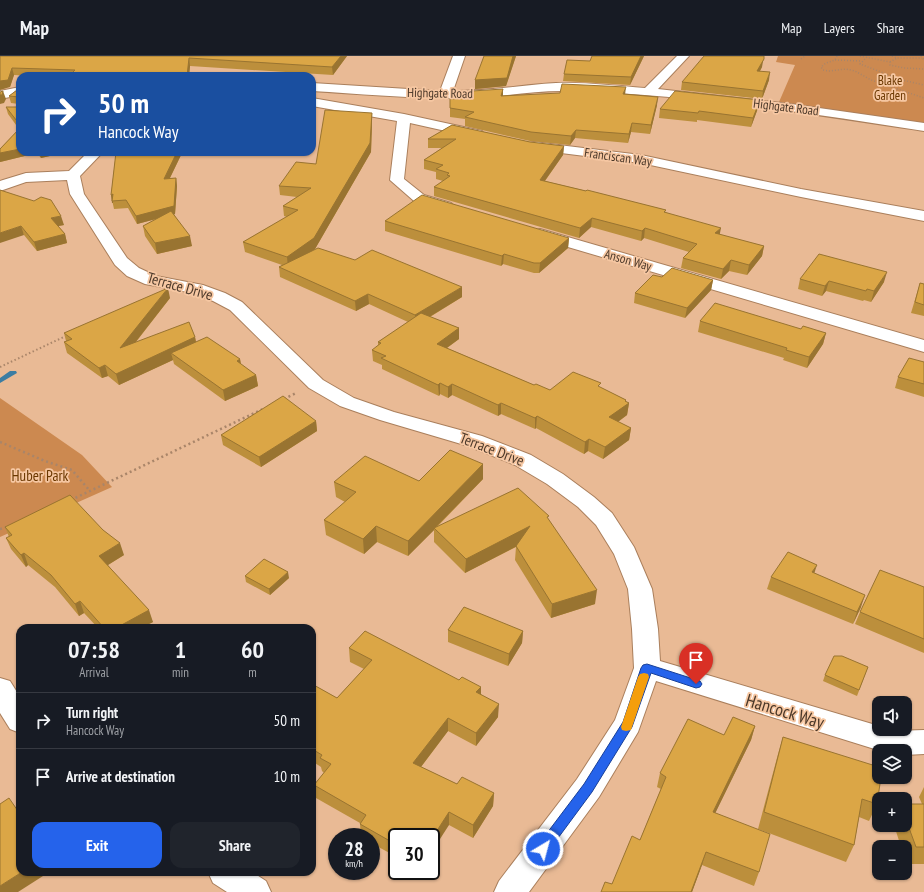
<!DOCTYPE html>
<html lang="en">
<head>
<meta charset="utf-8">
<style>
  :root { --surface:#171b24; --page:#20242c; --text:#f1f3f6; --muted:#9ea1a6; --line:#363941; --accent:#2563eb }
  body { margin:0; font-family:"PT Sans Narrow",sans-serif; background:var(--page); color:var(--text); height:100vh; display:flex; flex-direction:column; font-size:15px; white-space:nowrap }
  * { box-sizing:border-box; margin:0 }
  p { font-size:13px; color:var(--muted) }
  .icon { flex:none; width:22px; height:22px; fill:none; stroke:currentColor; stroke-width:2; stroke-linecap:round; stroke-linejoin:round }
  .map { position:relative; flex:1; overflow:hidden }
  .drawer { position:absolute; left:16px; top:568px; width:300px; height:252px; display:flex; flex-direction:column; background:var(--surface); border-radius:12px; box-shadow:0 1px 3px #0004 }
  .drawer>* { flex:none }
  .banner { position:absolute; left:16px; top:16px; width:300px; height:84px; border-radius:12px; box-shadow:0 1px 3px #0004; background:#1a4fa0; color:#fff; overflow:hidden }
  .tools { position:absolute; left:872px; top:640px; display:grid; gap:8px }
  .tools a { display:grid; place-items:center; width:40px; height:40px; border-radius:8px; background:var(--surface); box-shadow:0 1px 3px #0004; font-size:20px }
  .speed { position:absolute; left:328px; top:772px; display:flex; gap:8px; font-size:20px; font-weight:700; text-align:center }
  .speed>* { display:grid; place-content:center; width:52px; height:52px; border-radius:50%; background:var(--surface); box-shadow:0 1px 3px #0004; line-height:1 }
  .speed small { font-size:10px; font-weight:400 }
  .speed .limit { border:2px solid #111; border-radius:6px; background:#fff; color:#111 }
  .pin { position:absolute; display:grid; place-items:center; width:34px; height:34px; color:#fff; margin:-41px -17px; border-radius:50% 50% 50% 0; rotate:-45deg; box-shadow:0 0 4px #0007 }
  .pin .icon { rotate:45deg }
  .me { position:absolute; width:44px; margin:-22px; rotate:37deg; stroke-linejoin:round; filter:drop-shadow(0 0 3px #0008) }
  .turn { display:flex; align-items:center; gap:14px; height:84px; padding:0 16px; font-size:18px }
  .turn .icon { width:52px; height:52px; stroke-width:2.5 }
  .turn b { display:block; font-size:28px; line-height:34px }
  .eta { display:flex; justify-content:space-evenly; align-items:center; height:68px; text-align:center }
  .eta b { font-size:24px; font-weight:600; line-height:28px }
  .cta { display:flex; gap:8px; margin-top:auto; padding:8px 16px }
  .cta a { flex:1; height:46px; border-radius:12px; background:var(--accent); color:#fff; font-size:16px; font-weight:600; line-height:46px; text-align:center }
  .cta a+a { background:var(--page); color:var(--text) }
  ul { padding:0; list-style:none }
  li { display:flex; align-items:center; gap:12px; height:56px; padding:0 16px; border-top:1px solid var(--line) }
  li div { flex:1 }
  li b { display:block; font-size:15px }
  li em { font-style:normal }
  header { display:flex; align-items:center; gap:24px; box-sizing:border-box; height:56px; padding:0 20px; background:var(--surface); border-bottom:1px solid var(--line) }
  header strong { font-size:19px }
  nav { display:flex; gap:22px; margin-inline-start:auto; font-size:14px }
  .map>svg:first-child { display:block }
  .green { fill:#cc8950 }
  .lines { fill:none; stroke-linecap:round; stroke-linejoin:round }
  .stream { fill:#3c7da2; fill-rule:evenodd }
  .minor-casing { stroke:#aa7f5c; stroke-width:2 }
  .path-far2 { stroke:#a98569; stroke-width:1.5; stroke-dasharray:1 2; stroke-linecap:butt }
  .path-far1 { stroke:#a98569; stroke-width:2; stroke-dasharray:1.5 2.5; stroke-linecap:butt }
  .path { stroke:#a98569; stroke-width:2.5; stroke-dasharray:2 3; stroke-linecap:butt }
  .minor { fill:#fff; fill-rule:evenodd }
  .wall { fill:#bc8f3c }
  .shaded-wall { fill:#997431 }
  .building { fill:#dba646; stroke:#997431 }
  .route { fill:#2563eb; stroke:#184099 }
  .slow { fill:#f59e0b }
  .labels { text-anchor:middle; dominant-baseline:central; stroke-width:3.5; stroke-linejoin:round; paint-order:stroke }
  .far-park-label { font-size:13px; fill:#6b3800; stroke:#f6c7a2 }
  .far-street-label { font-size:13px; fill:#4b3829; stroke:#f6c7a2 }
  .street-label { font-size:15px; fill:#4b3829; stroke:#f6c7a2 }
  .park-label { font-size:15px; fill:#6b3800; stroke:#f6c7a2 }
  .near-street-label { font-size:18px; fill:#4b3829; stroke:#f6c7a2 }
</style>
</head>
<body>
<header>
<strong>Map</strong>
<nav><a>Map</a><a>Layers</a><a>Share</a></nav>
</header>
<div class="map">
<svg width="924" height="836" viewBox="0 0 924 836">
  <rect width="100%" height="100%" fill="#e9ba95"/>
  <path class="green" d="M778,0H924V68L779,46L795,9L776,6Z
    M0,342L82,399L112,431L0,481Z"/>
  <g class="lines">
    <path class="stream" d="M10,315H16L17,317L0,327V322Z"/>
    <g class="minor-casing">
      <path id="minor" d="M453,0H465L453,35C488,35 522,29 556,27C586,26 616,30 645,32L677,0H689L658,33L791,48L924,67V75C806,57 687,38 568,35C533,34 498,42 463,42C413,43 362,38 312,35V27L440,35Z
        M20,31V39L0,43V35Z
        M312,42L404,58L482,75L484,78L482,81L477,82L410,67L404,123L424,139L451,147L454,150L451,153L446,155L414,145L390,124L397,65L312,50Z
        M534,86L641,99L801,133L924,155V165L801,141L641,107L529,93L527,90L529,87Z
        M88,96H103L80,120L84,138L127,202L139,212L156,220L203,229L225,237L242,246L323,324L354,342L394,356L482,380L531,399L563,418L594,441L612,457L634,491L652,533L658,573L660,605L879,670V673L894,675L924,674V698L905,699V695H881L656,625L638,676L599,741L529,836H494L499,825L577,723L615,664L634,612L632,573L628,533L614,498L596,469L578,451L547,428L515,409L468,390L380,364L340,350L309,332L230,254L213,245L193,237L145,228L127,220L115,209L70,138L67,124L26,126L0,135V125L3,124L26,117L69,115Z
        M540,173L924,284V296L534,181L532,178L534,175Z
        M0,622L10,625L20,641V677L10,673L0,657Z
        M208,816H252L266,825L271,836H227L213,827Z"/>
    </g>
    <path class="path-far2" d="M837,0L835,4L826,7L821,11L823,14L829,15L846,13L855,15L871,24L924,42
      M860,0L890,6V9L904,12L924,13
      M892,0L897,2H922
      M921,0L924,4
      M867,1L860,8L902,24L924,29
      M801,3L805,0
      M835,4L862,5
      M890,6L897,2
      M177,97L189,98"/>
    <path class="path-far1" d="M0,311L68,279"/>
    <path class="path" d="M284,343L296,337
      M0,386L45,405L72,414L90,435
      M71,444L265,352
      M0,473L7,471"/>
    <use href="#minor" class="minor"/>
  </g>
  <path class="wall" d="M0,0H347L333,19L190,10L189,20H34L14,19L10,31Z
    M484,0H540H516L506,30L475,33Z
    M644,0L630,29L563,25L564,18L590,5Z
    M762,11L760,15L769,24L762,43L681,34L682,26Z
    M503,33V40L625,38L657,49L650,78L631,76L628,87L575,82L570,89L530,85L465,70V63L450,61V52L469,42Z
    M17,34L20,37V96H63V97L41,102L37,97L0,106V93L19,73L8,58L6,51H19V48L11,47L9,40Z
    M760,44L758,52L751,71L697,64V66L659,62L660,53Z
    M372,66L371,96L315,193L312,195L462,241L430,261L459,272V283L447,292L534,329L550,334L601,332L626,344V346L629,347L627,359L618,366L631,372L629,384L603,403L588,395L584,398L536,372L535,373L501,358L498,360L452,339L448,342L440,338L439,340L382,313V309L373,305L372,294L378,290V286L408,266L369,248L356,255L280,221L279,211L282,209L245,196L243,186L287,161L284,160L283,150L297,141L280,139L279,130L316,108Z
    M452,69L530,86L564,90L563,99L545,125L666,154L665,156L720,179L764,190L762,200L747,219L729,215L721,223L681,212L683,202L689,196L644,182L641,185L591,171L579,182L434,140V131L443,125L436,123V116L424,113V104L442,92H428V83Z
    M116,96H180L181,99L170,122H176L177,130L175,158H174L192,190L157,198L145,180L143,170L156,163L137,168L128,152L114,153L111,139Z
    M0,134L64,169L58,170L65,178L67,187L37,195L24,179Z
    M385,165L569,182L568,192L539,217H534L503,208L501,210L385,175Z
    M662,221L713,224L711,234L685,262L634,247L635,237Z
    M800,223L884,226L871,246L864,244L863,245L826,235L822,240L798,233Z
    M920,227L924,228V260L911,257Z
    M170,242L136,286L195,281L196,286L240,303L241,309L256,319L258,330L225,345L174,308L173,304L119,329L108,320L102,322L67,297L64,286L66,285L64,277Z
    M700,265L801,273L826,277L823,288L807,312L783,304L784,302L698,276Z
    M924,306V341L895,332L898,321Z
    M316,365L317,375L261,411L223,389L221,379Z
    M483,423L437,471L549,464L595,548L551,562L515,504L516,491L465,517L434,486V474L408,500L377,486L364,498L326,479L324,464L345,446L336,441L334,426L419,425Z
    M5,471L124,499L108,509L153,566L141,572H98L84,557L79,560L55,531L28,509L26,511L11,493L6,482L9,481Z
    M814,517L861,551L853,568L767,533L771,521Z
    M245,520L289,522L270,539L246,526Z
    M924,531V597L855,568L860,556Z
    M448,574L523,575L522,587L508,610L448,586Z
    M349,592L481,638L498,661L476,690L448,675L421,711L457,728L494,737L493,750L473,782L449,769L397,781V801L371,787V781H361L360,768V767L316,742L314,729L324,717L322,715L321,711L312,705V628L337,642L364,613L350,606Z
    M868,611L857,640L823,625L825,619Z
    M755,670L751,684L715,757L759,816L754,830L702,809L692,836H601L612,828L640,784L661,733L657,731L660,717L724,679Z
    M783,681L877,748L869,765L859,761L854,789L846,806L758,773L778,698Z
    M924,731V808H907L905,801V791H901L894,769H905V748H922L919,741Z"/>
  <path class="shaded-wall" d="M341,0H347L333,19L332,11Z
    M513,0H516L506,30L475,33V24Z
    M641,0H644L630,29L631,21Z
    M764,0L762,11L756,22L757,15Z
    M189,2L190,10L189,20H187Z
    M12,12L14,19L10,31L0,34V25Z
    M770,16L769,24L762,43L763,35Z
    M626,31L625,39L623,38Z
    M503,33V41L501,40Z
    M3,35L6,43L4,47L0,48V39Z
    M658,41L657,49L650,78L651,69Z
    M760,44L758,52L751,71L753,62Z
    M372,57V66L371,96L315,193L288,212L287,201Z
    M632,67L631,76L628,87L629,78Z
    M576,74L575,82L570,89L571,80Z
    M564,90L563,99L539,133L540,124Z
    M20,93V96H37V97L0,106V97Z
    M39,96H63V97L41,102Z
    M177,96H180L181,99L166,130L164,123Z
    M176,122L177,130L175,158L137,168L136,160Z
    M113,138V147H112L111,139Z
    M61,160L64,169L53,171L51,162Z
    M592,162L591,171L579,182L580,172Z
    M21,170L24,179L0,187V177Z
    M645,172L644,182L641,185L642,175Z
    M721,172L719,182L715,177Z
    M65,178L67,187L37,195L34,186Z
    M190,180L192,190L157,198L155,187Z
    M569,182L568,192L539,217L540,207Z
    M764,190L762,200L747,219L749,209Z
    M504,198L503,208L501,210L502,200Z
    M731,204L729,215L721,223L723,213Z
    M887,216L884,226L871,246L874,235Z
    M713,224L711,234L685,262L687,252Z
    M829,225L826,235L822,240L825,230Z
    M462,231V241L416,269L415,259Z
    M168,232L170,242L123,302L120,292Z
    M368,238L369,248L356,255L355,245Z
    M459,272V283L437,299V288Z
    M826,277L823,288L807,312L809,301Z
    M195,281L197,292L171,297L173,304L119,329L116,318Z
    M240,303L242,314L237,305Z
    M105,309L108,320L102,322L99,312Z
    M256,319L258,330L225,345L223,334Z
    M440,327V338L439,340L438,329Z
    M452,328V339L448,342V331Z
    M626,344L625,350L629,347L627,359L608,373L609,361Z
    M501,347V358L498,360V349Z
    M537,360L536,372L535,373V362Z
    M316,365L317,375L261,411L259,401Z
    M631,372L629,384L603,403L605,391Z
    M589,383L588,395L584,398L585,386Z
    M483,408V423L434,473V472V474L408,500V485Z
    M376,470L377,486L364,498L363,483Z
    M530,470L529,484L465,517L466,503Z
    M120,487L124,499L103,512L99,500Z
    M24,497L28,509L26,511L21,499Z
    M817,509L813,521L812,516Z
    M288,516L289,522L270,539L269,533Z
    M597,534L595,548L551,562L552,548Z
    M865,539L861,551L853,568L857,556Z
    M80,545L84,557L79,560L75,548Z
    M149,554L153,566L141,572H116Z
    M523,575L522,587L508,610L509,598Z
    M481,631V644L476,636Z
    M499,648L498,661L476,690V677Z
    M448,662V675L414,720L413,707Z
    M755,670L751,684L709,770L713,756Z
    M494,737L493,750L473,782V769Z
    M449,756V769L431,797V784Z
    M20,776V784L17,778Z
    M706,796L702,809L692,836H691Z
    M22,816H41L43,820L18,836H0V830Z"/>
  <path class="building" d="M0,0H341L332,11L189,2L187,20H69L75,14L12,12L8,24L0,25Z
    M484,0H513L507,22L475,24Z
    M592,0H641L631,21L564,18L567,4L590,5Z
    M704,0H764V3L757,15L770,16L763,35L682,26Z
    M562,28L626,31L623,38L658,41L651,69L632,67L629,78L576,74L571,80L531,76L465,61L474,56L450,52V43L469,42L472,35L503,33L501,40L560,37Z
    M17,34L20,37V69L6,51H19V41L9,40Z
    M3,35L2,39H0V36Z
    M675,35L760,44L753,62L699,55L698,57L660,53Z
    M325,54L372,57L370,87L314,182L287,201L243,186L298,154L283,150L311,132L279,130L296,106L316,108Z
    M452,69L530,86L564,90L540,124L586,135L587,134L666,154L664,156L721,172L715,177L764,190L749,209L731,204L723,213L683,202L697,188L645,172L642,175L592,162L580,172L434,131L450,120L447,119L449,117L436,113L443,109L424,104L456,83H428Z
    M20,72V93L0,97V93Z
    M116,96H177L164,123L176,122L174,150L136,160L126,144L112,145L113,138L111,139Z
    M0,134L34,145L41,141L51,144L61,160L51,162L65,178L34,186L21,170L0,177Z
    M422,139L569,182L540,207H534L504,198L502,200L385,165Z
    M171,155L190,180L155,187L143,170Z
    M318,192L355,204L372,194L462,231L415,259L368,238L355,245L279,211Z
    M819,198L887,216L874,235L867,233L866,235L829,225L825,230L800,223Z
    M672,212L713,224L687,252L635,237L653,219L662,221Z
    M920,227L924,228V249L915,246Z
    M168,232L120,292L189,266L195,281L116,318L105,309L99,312L64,286L72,283L64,277Z
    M715,247L801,273L803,270L826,277L809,301L786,294L787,292L700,265Z
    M421,257L459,272L437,288L534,329L536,328L550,334L573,316L601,327L598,330L626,344L625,345L629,347L609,361L631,372L605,391L589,383L585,386L537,360L535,362L501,347L498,349L452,328L448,331L440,327L438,329L381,302L386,300L372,294L381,287L378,286Z
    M207,281L240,303L237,305L256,319L223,334L171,297Z
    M909,302L924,306V328L898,321Z
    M283,340L316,365L259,401L221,379Z
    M450,394L483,408L408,485L376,470L363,483L324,464L356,436L334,426L365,400L419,425Z
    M518,432L549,460L547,461L597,534L552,548L516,490L530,470L466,503L434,472Z
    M70,439L103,474L120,487L99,500L149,554L116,572H104L80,545L75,548L51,519L24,497L21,499L6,482L12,479L5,471Z
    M788,496L817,509L812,516L865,539L857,556L771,521Z
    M264,503L288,516L269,533L245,520Z
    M880,514L924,531V583L860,556Z
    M464,551L523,575L509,598L448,574Z
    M365,575L459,624L462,621L481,631L476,636L499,648L476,677L448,662L413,707L457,728L462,721L494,737L473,769L449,756L431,784V781H397V789L360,768L366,759L314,729L331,708L320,702L322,699L312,693V667L314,664L312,663V628L337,642L372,604L349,592Z
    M834,600H842L868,611L859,634L825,619Z
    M733,661L755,670L713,756L770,778L759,816L706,796L691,836H601L605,826L612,828L632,780L640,784L666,721L660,717L688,663L724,679Z
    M783,681L879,711V721H881L877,748L862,743L854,789L764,756Z
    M9,742L20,758V776L17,778L20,782V816H22L0,830V748Z
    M905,748H924V791H916L905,761Z"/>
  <path class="route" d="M647,608L700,625L702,628L700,631L696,632L651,617L632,671L592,736L547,797L543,799L538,797L536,793L538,789L584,728L623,666L641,612L643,609Z"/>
  <path class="slow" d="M644,617L648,618L649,621L632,671L631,674L626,675L622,674L621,671L638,621L640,618Z"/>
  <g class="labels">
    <g class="far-park-label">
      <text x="890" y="24">Blake<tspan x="890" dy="15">Garden</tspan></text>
    </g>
    <g class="far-street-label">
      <text transform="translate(440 37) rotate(1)">Highgate Road</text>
      <text transform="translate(786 51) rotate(7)">Highgate Road</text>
      <text transform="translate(618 101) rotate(8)">Franciscan Way</text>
      <text transform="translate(628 204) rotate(16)">Anson Way</text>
    </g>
    <g class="street-label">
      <text transform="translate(180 230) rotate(16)">Terrace Drive</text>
      <text transform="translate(492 393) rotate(21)">Terrace Drive</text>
    </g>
    <g class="park-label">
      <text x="40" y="419">Huber Park</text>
    </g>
    <g class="near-street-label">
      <text transform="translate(785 655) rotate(17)">Hancock Way</text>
    </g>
  </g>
</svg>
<div class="tools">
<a><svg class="icon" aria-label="sound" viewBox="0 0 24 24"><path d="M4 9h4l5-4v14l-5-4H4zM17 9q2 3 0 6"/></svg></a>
<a><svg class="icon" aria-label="layers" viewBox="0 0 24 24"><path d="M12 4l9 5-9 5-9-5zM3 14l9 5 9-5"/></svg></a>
<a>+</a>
<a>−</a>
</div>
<div class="speed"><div>28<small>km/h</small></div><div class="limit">30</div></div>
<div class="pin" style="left:696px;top:628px;background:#d93025"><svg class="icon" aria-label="arrive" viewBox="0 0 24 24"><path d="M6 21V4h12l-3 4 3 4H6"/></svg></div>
<svg class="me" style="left:543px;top:793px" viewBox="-20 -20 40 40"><circle r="17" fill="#2563eb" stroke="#fff" stroke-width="3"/><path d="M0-11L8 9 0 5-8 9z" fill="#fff"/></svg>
<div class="banner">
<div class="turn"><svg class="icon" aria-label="right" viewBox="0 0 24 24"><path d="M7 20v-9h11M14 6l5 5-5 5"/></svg><div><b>50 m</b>Hancock Way</div></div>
</div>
<section class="drawer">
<div class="eta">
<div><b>07:58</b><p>Arrival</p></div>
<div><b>1</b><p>min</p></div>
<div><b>60</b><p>m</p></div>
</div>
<ul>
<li><svg class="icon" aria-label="right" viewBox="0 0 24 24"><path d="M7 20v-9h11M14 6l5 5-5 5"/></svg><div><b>Turn right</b><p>Hancock Way</p></div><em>50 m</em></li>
<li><svg class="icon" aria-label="arrive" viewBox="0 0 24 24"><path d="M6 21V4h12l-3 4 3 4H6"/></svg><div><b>Arrive at destination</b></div><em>10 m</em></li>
</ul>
<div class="cta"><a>Exit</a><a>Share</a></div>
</section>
</div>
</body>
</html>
